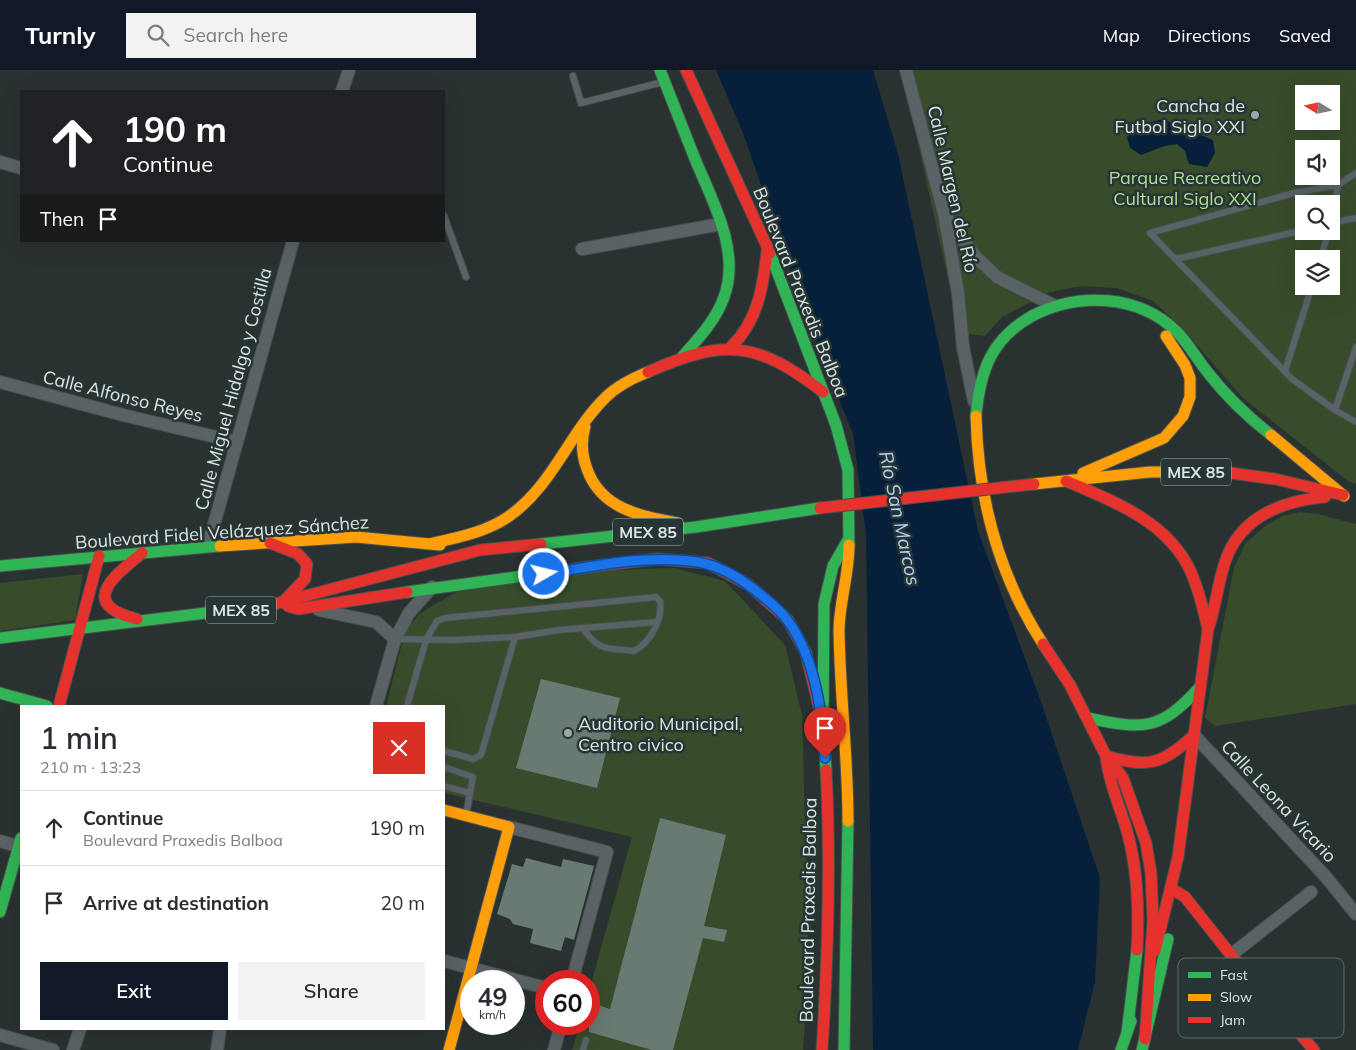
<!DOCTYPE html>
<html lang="en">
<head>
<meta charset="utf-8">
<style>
  :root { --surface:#fff; --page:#f2f2f3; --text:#2b2b33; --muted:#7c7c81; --line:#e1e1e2; --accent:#111827 }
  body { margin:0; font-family:Mulish,sans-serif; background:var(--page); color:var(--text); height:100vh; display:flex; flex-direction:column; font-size:19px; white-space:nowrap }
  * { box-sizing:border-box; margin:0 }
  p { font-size:16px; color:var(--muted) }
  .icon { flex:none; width:28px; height:28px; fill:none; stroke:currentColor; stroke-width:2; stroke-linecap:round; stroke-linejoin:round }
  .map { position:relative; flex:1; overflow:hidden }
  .details { position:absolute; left:20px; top:635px; width:425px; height:325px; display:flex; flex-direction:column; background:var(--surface); border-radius:0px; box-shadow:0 5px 20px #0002 }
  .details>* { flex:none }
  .hud { position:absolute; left:20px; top:20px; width:425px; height:152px; border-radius:0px; box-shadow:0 5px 20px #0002; background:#202124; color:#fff; overflow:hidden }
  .needle { width:32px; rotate:280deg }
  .buttons { position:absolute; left:1295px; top:15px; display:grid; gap:10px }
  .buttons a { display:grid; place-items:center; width:45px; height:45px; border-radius:0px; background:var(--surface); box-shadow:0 5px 20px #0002; font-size:25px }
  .speed { position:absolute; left:460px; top:900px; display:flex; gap:10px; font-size:25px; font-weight:700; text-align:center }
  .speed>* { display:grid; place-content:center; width:65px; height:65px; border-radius:50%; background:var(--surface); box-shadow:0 5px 20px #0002; line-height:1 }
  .speed small { font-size:12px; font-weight:400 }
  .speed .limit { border:8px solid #d22; background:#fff; color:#111 }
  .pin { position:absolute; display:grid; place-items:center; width:42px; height:42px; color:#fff; margin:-51px -21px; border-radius:50% 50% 50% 0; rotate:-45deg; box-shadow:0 0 5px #0007 }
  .pin .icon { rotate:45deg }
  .me { position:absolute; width:55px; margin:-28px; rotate:82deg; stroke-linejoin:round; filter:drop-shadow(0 0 4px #0008) }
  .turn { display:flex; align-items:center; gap:18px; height:105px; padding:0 20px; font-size:22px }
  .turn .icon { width:65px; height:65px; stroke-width:2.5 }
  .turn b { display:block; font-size:35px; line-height:42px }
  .then { display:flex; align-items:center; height:48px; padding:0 20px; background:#0003; gap:10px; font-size:19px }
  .round { display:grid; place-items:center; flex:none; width:52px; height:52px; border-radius:0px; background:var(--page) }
  .headline { display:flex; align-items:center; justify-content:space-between; height:85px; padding:0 20px }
  h1 { font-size:30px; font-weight:600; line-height:38px }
  .cta { display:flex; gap:10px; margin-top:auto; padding:10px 20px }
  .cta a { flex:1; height:58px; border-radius:0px; background:var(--accent); color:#fff; font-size:20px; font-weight:600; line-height:58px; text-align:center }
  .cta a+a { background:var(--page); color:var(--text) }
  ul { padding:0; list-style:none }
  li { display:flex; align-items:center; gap:15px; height:75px; padding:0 20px; border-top:1px solid var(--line) }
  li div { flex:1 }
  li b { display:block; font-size:19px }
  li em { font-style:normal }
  header { display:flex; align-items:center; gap:30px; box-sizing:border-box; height:70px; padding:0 25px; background:var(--accent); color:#fff }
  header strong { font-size:24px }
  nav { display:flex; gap:28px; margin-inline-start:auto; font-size:18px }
  .search { width:350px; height:45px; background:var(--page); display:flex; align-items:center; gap:12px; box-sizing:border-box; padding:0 18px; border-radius:0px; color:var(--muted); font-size:19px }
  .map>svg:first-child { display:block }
  .green { fill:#384c2b; fill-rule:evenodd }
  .water { fill:#06203b }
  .building { fill:#697a73 }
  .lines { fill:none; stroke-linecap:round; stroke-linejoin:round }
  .lane-casing { stroke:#474e4d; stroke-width:8 }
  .street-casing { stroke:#474e4d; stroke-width:14 }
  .fast-casing { stroke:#474e4d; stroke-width:13 }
  .slow-casing { stroke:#474e4d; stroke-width:13 }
  .jam-casing { stroke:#474e4d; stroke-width:13 }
  .lane { stroke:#596366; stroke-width:6 }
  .street { stroke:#596366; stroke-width:12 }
  .fast { stroke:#30b455; stroke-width:11 }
  .slow { stroke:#ff9f0a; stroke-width:11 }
  .jam { stroke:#e5322d; stroke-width:11 }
  .jam-bridge-casing { stroke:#474e4d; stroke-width:13; stroke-linecap:butt }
  .jam-bridge { stroke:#e5322d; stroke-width:11 }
  .route-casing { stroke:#114b97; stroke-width:12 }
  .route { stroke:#1a73e8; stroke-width:9 }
  .poi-dot { fill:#9ea6a5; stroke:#273534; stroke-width:2 }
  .labels { text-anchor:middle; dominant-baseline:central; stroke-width:5; stroke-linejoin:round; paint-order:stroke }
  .shield { fill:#273534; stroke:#a6b0af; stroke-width:1 }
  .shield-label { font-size:16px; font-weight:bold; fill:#dce5e4 }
  .poi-label { font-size:18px; fill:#dce5e4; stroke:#273534; text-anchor:end }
  .park-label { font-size:18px; fill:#b1de90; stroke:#273534 }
  .street-label { font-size:18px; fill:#dce5e4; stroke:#273534 }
  .water-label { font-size:19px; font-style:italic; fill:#aed2fa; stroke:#273534 }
  .key { fill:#273534; stroke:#5d6a69; stroke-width:1 }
  .key-label { font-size:14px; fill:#dce5e4 }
</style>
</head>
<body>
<header>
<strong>Turnly</strong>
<div class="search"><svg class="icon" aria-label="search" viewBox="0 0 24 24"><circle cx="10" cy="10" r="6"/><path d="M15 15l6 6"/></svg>Search here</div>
<nav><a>Map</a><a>Directions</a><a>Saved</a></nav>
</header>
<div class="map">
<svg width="1356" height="980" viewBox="0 0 1356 980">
  <rect width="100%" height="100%" fill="#2a3231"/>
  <path class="green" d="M902,0H1356V414L1348,411L1244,329L1182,258L1153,231L1117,218L1081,216L1050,222L1002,247L985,266L969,264L957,250ZM1304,24H1331V51H1304ZM1304,79H1331V106H1304ZM1304,134H1331V161H1304ZM1304,189H1331V216H1304Z
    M1300,442L1318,444L1356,454V634L1215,656L1205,648L1234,498L1245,474L1264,457L1282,446Z
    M673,498L725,511L785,575L802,645L809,899L803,980H572L580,954H589V921L632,767L444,723V636H386L405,562L420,543L456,522L583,501Z
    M83,504L75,550L0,561V513Z"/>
  <path class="water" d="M716,0H873L898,84L978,461L1040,629L1100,808L1095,912L1078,980H873L866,464L853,364L812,262L743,63Z
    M1162,49L1213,70L1215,83L1207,97L1189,94L1185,81L1177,74L1165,76L1141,85L1130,78L1127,67L1138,56Z"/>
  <path class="building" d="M541,609L620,628L597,718L516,698Z
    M660,748L726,765L704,856L727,860L724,872L703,868L673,980H652L589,962V932L610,939Z
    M526,788L561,797L563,789L594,796L574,870L565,867L561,881L530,873L533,859L513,854L510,849L497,844L512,794L523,797Z"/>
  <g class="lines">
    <g class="lane-casing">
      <path id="lane" d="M573,6L581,33L663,12
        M1356,103L1338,115L1294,123L1150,163L1292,309L1335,340L1356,352
        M1338,115L1331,153L1356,148
        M444,146L466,207
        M1176,189L1304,160
        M1320,189L1329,161
        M1285,301L1312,216
        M1335,340L1356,277
        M395,569L453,570L515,567L559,560L657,552
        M407,636L426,570L437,551L445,548L656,527L660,531C663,549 650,573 634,581C609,578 598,582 583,558
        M444,681L473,689L481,685L515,567
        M444,697L473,707L466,745
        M444,716L470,723
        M583,980L586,970"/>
    </g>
    <g class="street-casing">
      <path id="street" d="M906,0L944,143L958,223L963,277L974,331
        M342,21L349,0
        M0,92L21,98
        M947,148L975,186L997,207L1055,236
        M582,179L721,154
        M0,312L123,345L237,372
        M208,476L293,171
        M319,540L376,552L395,569
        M376,636L395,569L409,543L432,517
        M1194,665L1326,807L1356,844
        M509,757L607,782L572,911
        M0,771L21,777
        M1231,885L1311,822
        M444,891L546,918
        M0,965L53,980
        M73,980L80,959
        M217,980L220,959
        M554,980L561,954"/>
    </g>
    <g class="fast-casing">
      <path id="fast" d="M660,0C672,30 683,59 695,89C712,130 741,181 724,227C716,250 699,268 683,286
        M770,183L836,355L848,400L849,475
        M976,346C980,301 991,269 1032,246C1078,222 1139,224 1177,262C1189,274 1198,291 1209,304C1227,327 1248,347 1271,365
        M541,474L696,457L820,438
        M0,496L220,476
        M407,522L604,495
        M0,568L214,542
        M0,623L47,636
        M1088,648C1144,660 1160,661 1200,617
        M826,700L823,654L824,534L833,496L849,468
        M0,842L21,768
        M1127,963L1137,880
        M844,980L848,751
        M1121,980L1131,951
        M1142,980L1168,869"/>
    </g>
    <g class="slow-casing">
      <path id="slow" d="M976,346C978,427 999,506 1043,574
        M585,357C581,371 582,386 587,399C601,439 640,446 678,453
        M1271,365L1344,426
        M1083,403L1164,368L1183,346L1190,327V308L1185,295L1166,266
        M1034,414L1150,402H1224
        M429,474C456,468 484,463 508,447C552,417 569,363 606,327C618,315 633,308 648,302
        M220,476L356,467L440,475
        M444,740L509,757L449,980
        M848,751C848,688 840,625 839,561C839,534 849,505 849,475"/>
    </g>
    <g class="jam-casing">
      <path id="jam" d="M686,0L770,183
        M731,277C758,251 763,217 767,181
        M648,302C724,268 757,271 823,322
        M1224,402L1275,409L1343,425
        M1066,411C1113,431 1167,451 1190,500C1199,519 1203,539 1208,559
        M270,473L298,484L307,494L305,509L284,531L288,536L298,539L407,522
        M604,495L657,489L708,493L749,515L788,550L806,583L823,654
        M214,542L267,536L480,480L541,474
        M137,549C77,534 114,506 142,483
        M1209,556C1216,535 1218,513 1225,492C1240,447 1281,431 1325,427
        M1043,574L1070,615L1105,684L1123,708L1146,773L1151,803L1153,850L1145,969
        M59,636L99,486
        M1106,686C1148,698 1162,695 1194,665
        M1106,687C1109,715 1121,738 1128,765C1138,802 1139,842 1137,880
        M1172,819L1185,827L1231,885L1314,980
        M1155,881L1178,787L1208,559
        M822,980C828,887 831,794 826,700"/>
    </g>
    <use href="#lane" class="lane"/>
    <use href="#street" class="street"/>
    <use href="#fast" class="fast"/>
    <use href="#slow" class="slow"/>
    <use href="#jam" class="jam"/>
    <g class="jam-bridge-casing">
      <path id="jam-bridge" d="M820,438L1034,414"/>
    </g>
    <use href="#jam-bridge" class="jam-bridge"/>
  </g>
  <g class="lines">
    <g class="route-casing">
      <path id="route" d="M544,504C591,497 642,485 690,491C715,493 736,505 755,520C766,529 780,539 788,551C816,590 822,642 825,688"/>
    </g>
    <use href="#route" class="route"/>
  </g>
  <g class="poi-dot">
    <circle cx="1255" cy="45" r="5"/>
    <circle cx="568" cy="663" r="5"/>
  </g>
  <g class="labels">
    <g class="shield">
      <rect x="1161" y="388.5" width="70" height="27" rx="4"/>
      <rect x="613" y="448.5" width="70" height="27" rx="4"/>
      <rect x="206" y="526.5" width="70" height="27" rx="4"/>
    </g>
    <g class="shield-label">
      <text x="1196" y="402">MEX 85</text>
      <text x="648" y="462">MEX 85</text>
      <text x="241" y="540">MEX 85</text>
    </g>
    <g class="poi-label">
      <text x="1245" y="35">Cancha de<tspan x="1245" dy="21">Futbol Siglo XXI</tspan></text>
      <text x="578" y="653" text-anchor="start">Auditorio Municipal,<tspan x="578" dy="21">Centro civico</tspan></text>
    </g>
    <g class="park-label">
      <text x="1185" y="107">Parque Recreativo<tspan x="1185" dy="21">Cultural Siglo XXI</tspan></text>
    </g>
    <g class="street-label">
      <text transform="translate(953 119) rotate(77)">Calle Margen del Río</text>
      <text transform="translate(801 222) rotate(68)">Boulevard Praxedis Balboa</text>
      <text transform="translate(233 319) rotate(-75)">Calle Miguel Hidalgo y Costilla</text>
      <text transform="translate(123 326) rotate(14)">Calle Alfonso Reyes</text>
      <text transform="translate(222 462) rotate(-4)">Boulevard Fidel Velázquez Sánchez</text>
      <text transform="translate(1279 731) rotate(47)">Calle Leona Vicario</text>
      <text transform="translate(808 840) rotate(-89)">Boulevard Praxedis Balboa</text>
    </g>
    <g class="water-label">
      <text transform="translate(900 448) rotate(78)">Río San Marcos</text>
    </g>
  </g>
  <rect x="1178" y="888" width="166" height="80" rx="8" class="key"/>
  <rect x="1188" y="902" width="23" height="6" fill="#30b455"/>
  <rect x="1188" y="924" width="23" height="7" fill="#ff9f0a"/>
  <rect x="1188" y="947" width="23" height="6" fill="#e5322d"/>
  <g class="key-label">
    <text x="1220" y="910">Fast</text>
    <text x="1220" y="932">Slow</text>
    <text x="1220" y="955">Jam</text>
  </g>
</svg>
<div class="buttons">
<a><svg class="needle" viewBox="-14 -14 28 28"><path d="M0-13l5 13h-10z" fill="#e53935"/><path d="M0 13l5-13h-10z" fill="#7c7c81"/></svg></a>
<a><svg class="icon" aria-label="sound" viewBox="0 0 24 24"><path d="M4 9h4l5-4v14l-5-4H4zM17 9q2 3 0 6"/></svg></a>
<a><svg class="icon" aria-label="search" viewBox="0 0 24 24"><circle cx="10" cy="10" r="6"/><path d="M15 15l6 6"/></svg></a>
<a><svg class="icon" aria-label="layers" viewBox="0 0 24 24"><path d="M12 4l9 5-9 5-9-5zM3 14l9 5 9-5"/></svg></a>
</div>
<div class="speed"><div>49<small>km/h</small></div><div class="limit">60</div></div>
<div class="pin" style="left:825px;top:688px;background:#d93025"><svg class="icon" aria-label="arrive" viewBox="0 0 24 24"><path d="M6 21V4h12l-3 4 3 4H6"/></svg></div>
<svg class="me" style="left:544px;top:504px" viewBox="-20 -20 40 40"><circle r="17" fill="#1a73e8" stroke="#fff" stroke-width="3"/><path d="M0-11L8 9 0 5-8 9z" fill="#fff"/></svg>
<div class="hud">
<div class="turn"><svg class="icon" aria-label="ahead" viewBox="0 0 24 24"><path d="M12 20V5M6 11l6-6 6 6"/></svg><div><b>190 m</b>Continue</div></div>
<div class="then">Then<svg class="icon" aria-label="arrive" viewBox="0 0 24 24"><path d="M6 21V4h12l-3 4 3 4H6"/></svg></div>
</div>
<section class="details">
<div class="headline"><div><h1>1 min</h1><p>210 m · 13:23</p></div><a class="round" style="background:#d93025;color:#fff"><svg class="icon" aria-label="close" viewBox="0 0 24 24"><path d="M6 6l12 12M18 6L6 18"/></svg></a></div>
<ul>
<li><svg class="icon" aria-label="ahead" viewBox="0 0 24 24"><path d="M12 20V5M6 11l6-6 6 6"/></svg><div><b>Continue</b><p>Boulevard Praxedis Balboa</p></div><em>190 m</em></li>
<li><svg class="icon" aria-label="arrive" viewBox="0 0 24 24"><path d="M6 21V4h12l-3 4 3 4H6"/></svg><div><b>Arrive at destination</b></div><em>20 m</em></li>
</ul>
<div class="cta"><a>Exit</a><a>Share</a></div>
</section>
</div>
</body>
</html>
